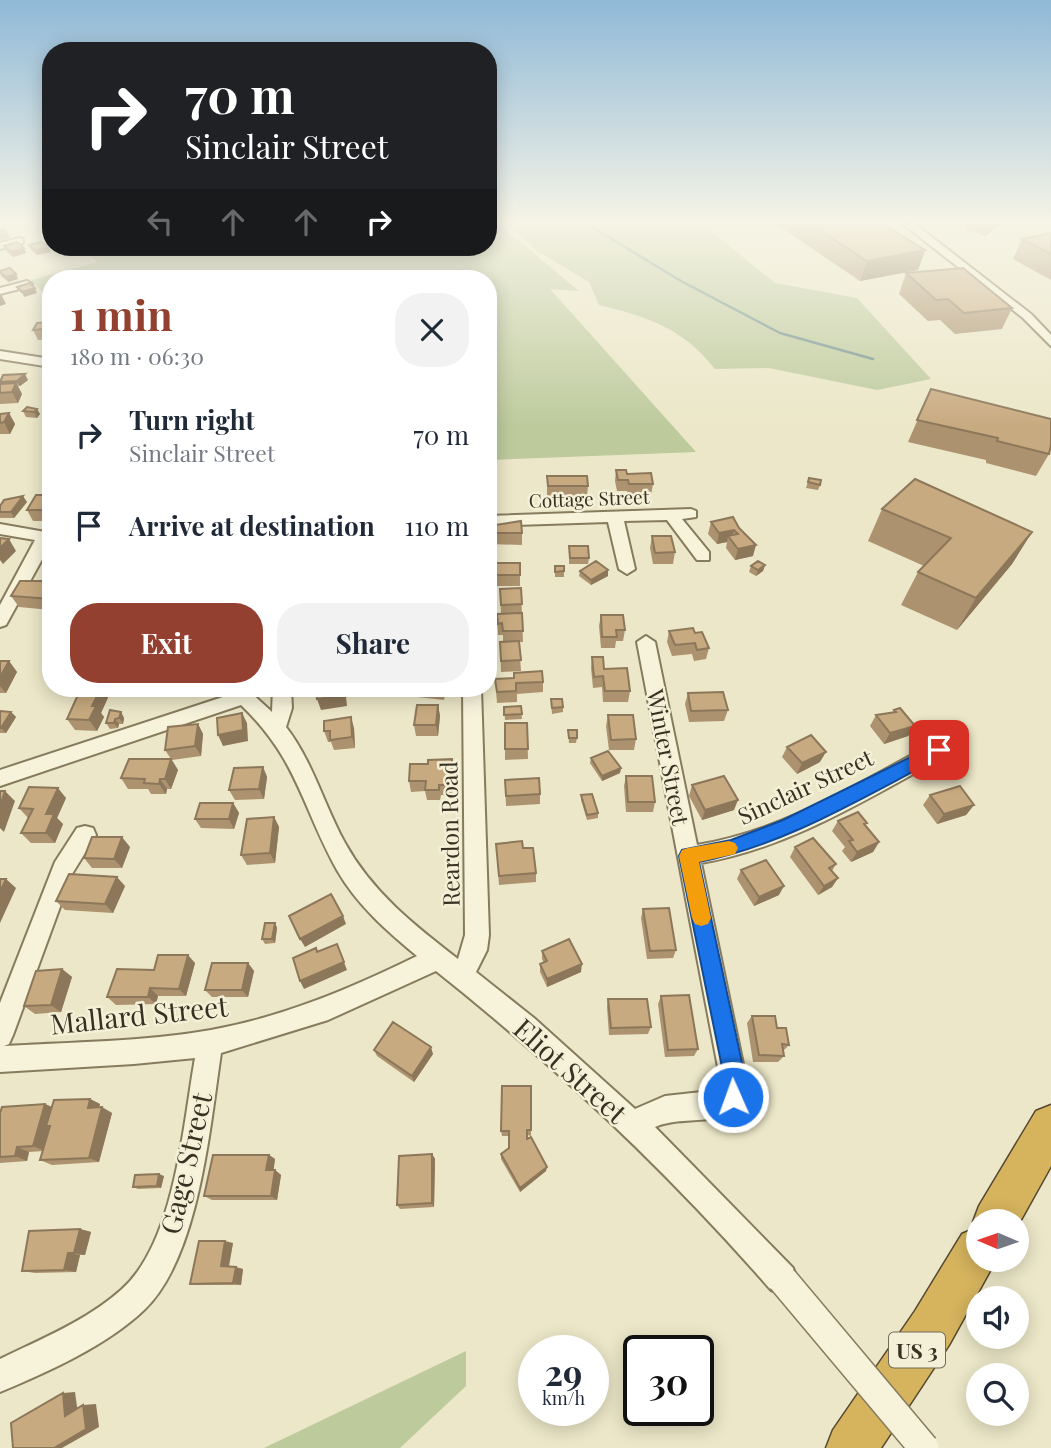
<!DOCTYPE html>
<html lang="en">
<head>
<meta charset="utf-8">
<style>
  :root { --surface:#fff; --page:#f2f2f3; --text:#1f2937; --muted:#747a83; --accent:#934031 }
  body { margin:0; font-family:"Playfair Display",serif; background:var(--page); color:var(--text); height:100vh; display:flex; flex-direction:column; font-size:26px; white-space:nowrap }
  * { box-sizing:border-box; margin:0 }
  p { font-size:23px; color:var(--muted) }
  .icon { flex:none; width:38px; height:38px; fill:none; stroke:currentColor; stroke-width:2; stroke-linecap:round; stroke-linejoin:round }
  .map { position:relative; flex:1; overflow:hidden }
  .panel { position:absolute; left:42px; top:270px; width:455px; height:427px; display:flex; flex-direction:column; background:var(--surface); border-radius:28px; box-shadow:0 4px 18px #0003 }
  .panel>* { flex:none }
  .guide { position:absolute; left:42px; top:42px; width:455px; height:214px; border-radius:28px; box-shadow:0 4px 18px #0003; background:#202124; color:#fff; overflow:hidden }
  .needle { width:46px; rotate:272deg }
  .buttons { position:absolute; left:966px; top:1209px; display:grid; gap:14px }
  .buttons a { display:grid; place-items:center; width:63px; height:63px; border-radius:50%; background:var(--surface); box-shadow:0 4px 18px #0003; font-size:35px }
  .speed { position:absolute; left:518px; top:1335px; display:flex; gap:14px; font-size:35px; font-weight:700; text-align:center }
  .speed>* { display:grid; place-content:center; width:91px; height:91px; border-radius:50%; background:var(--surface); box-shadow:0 4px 18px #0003; line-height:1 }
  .speed small { font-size:18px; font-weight:400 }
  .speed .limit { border:4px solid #111; border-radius:10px; background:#fff; color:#111 }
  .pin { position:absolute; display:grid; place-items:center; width:60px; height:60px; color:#fff; margin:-30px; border-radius:14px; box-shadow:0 4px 10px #0006 }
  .me { position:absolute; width:77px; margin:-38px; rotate:358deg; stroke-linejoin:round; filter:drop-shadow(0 0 5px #0008) }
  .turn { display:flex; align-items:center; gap:24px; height:147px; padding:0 28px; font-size:32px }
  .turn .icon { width:91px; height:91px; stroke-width:2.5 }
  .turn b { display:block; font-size:49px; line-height:60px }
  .lanes { display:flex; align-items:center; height:66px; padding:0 28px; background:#0003; justify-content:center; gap:35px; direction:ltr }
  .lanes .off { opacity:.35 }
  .round { display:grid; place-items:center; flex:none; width:74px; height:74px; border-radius:28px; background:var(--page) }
  .headline { display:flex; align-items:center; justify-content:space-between; height:119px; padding:0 28px }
  h1 { font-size:42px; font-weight:700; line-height:52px; color:var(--accent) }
  .cta { display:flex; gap:14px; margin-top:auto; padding:14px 28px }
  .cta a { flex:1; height:80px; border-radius:28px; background:var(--accent); color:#fff; font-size:28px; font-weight:700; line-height:80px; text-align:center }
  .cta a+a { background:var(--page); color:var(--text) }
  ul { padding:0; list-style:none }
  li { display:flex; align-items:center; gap:21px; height:91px; padding:0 28px }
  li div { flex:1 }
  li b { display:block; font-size:26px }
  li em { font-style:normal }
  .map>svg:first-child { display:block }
  .green { fill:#bdca9c }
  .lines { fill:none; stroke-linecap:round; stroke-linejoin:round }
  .stream { stroke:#6f8f8c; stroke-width:2.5 }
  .minor-casing { stroke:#877b5e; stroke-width:4 }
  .highway-casing { stroke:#564832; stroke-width:3 }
  .minor { fill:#f7f3db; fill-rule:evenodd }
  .highway { fill:#d6b45e; fill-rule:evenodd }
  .minor-bridge-casing { stroke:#877b5e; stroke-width:32; stroke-linecap:butt }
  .minor-bridge { stroke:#f7f3db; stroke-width:29 }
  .wall { fill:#ac926e }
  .shaded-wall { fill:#8c775a }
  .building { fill:#c8aa80; stroke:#8c775a; stroke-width:2 }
  .route { fill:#1a73e8; stroke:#114b97; stroke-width:2 }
  .slow { fill:#f59e0b }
  .labels { text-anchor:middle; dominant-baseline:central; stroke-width:5; stroke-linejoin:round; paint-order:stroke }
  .far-street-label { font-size:19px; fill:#393021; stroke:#f4f0d7 }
  .shield { fill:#f4f0d7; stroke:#716a58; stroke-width:2 }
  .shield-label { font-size:21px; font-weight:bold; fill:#393021 }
  .street-label { font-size:23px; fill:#393021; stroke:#f4f0d7 }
  .near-street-label { font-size:28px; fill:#393021; stroke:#f4f0d7 }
</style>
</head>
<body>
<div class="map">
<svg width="1051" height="1448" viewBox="0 0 1051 1448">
  <rect width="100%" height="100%" fill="#ece7c8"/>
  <path class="green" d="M488,224H499L579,291L550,289L696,452L488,460V278H51V301L31,280L97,262L81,247H488Z
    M508,224H702L775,283L857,298L931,379L877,390L769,368L715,369C683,328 648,317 599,305L589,282L537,251Z
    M466,1351V1386L400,1448H264Z"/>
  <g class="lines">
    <path class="stream" d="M587,224L681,281L780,333L873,359"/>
    <g class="minor-casing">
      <path id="minor" d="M903,224H915L1031,314L1051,335V346L1023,318Z
        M19,238L23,239V243L0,249V243Z
        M27,281L32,284L31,286L0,294V288Z
        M0,351L51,359V367L0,359Z
        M691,509L696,511V517L682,519L709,552V560H697L667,520L624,521L635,569L627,574L619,569L608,522L488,526V516Z
        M0,524L51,533V543L6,625L0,627V605L35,540L0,534Z
        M646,636L655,642L697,845C783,831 857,784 932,744H946L949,750L946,756C868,798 790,848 701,863L747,1083C744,1134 689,1112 655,1127L793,1268L797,1279L793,1290L782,1294L771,1290C669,1173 558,1068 436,971L328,1020L221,1053C210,1126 199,1258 144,1310C106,1346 48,1372 0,1392V1359C41,1339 86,1321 121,1290C175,1243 183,1125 195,1058L134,1064L0,1072V1003L55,862L77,828L85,826L93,828L96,835L72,874L13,1035L9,1044L4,1046C73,1042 143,1042 211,1030C283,1017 352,988 417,956C387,931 357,905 337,870C302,807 297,758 241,705L0,786V770L229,695L225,688H246L272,712L273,688H291L292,708L286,727C313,762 324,805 345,843C372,892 414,925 458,959L465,935L463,688H481L489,935L487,950L476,972L534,1018L635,1109L665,1096L720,1090L721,1083L637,642Z"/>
    </g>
    <g class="highway-casing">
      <path id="highway" d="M1051,1105V1166L1017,1227V1222H978V1260H996L949,1345L881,1448H826L833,1430L915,1311L962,1234L976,1228L973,1222L979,1206L1036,1111Z"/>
    </g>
    <use href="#minor" class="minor"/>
    <use href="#highway" class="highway"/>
    <g class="minor-bridge-casing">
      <path id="minor-bridge" d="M782,1279L924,1448"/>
    </g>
    <use href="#minor-bridge" class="minor-bridge"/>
  </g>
  <path class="wall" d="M776,224H875L925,250L918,270L860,281Z
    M958,224H1002L985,236L966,230L967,227Z
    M1051,233V280L1013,259L1022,239Z
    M29,245L51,252L37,255L31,250Z
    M4,246L24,248L26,253L13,257L6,251Z
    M0,271L16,274L18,279L8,282L1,276Z
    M906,273L1012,308L1002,329L955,334L940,320L928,321L899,294Z
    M51,322V339L38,340L33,330Z
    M28,380L20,386H18L22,394L18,403L0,404V384H1L0,381Z
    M931,389L1049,454L1036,476L986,463V460L908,442Z
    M37,409L40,414L37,418L26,417L23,411Z
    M9,413L15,424L10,434H0V414Z
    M616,470L653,484L651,495L628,496L627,491H617L615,481Z
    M547,476L588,486L587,497L547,498Z
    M809,478L820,485L818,490L806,488Z
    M488,485L494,486V492L492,500L488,499Z
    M51,495V521H33L27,510Z
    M27,502L14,518H0V506Z
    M882,509L1032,532L1012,564L957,630L901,605L918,572L924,566L868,541Z
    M733,517L753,556L735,560L726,548L727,542L717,544L708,534L711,522Z
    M488,526L522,533V545L489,544Z
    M652,536L675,552L673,564H653L650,548Z
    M569,546L589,558L588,564H569Z
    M520,563V586H490L489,575Z
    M765,565L763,571L756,576L749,572L751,566Z
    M555,566L564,571V577H555Z
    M608,570V576L591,585L579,576L580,571Z
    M51,581V610L19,607L11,596Z
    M521,588L523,642H519L521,671L501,672L500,642L503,641V635H498L497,614H501L500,589Z
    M601,615L625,630L623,641H616L615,648H601L599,626Z
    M669,631L695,633L709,648L706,659L694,661L692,654L672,656L667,642Z
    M592,657L630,691L628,702H603L602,687L593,688L591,668Z
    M0,661H9L17,672L6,693H0Z
    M495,679L543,682V692L517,694V702L497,703Z
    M71,688H107L110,693L101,713L104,717L97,731L75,730L67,719L80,689H72Z
    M408,688H445L444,700L409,696Z
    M688,693L728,710L724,721L689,722L685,704Z
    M551,699L563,707V712L552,714Z
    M438,705L440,716L438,736H416L414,725Z
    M521,706L522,719L505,720L504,707Z
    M894,710L915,726L908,736L884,744L870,726L876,715L892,713Z
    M0,711L11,712L16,717L6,733H0Z
    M121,712L124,718L123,724H119L118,728L110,729L106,723Z
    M608,715L636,739L634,750H609L606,726Z
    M505,723H527L528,759L505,760Z
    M198,724L203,734L201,756L172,760L178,770L171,789H167L166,794H151L148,789H128L121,778L171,759L165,750Z
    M354,728L355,748L334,750L331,742H328L324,731Z
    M568,730L577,738L576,743H569Z
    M787,747L820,762L797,774L782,757Z
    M591,758L621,768L620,773L602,781L590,763Z
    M428,764L453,770L452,795H441L440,800H427L425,791L411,792L409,781Z
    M263,767L267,777L264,799L235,800L229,790Z
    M626,776L655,802L653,812H626L624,786Z
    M505,780L540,794V804L506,806Z
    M692,785L734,810L702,820L689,796Z
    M581,795L598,813V818L587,820L581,800Z
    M930,795L974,805L966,815L937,824L923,805Z
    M66,798L57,818L63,824L55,843H31L21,833L28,818L19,808Z
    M233,803L239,813L234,829L201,828L195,819Z
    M274,817L279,827L275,863L247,865L241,855Z
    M838,821L867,823L865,826L879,842L873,852L851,862L842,851L845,847L832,831Z
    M496,844L523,848L536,873V882L499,885Z
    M130,847L122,868H92L84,858Z
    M795,847L836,864L832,871L838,878L832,887L818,895L790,857Z
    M741,870L779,895L754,906L737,879Z
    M125,886L113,913L65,910L56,901Z
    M643,909L676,950L673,958L647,959L641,918Z
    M275,923L277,928L275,943L265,944L262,939Z
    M542,951L581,972L547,987L540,972V964L544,963L542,959Z
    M195,963L186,996H158L156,1004L116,1005L107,997L154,970Z
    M248,963L254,971L248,997H212L205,990Z
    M62,969L72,977L61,1012L35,1014L24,1006Z
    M661,996L698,1049L694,1056L665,1057L658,1004Z
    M608,999L651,1027L648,1034L609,1035L607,1007Z
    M752,1016L777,1028L789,1045L783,1051L784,1056L778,1062H753L747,1023Z
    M374,1050L433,1054L414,1082L377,1056Z
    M531,1086V1136L527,1135V1139L546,1171L520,1192L501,1159V1154L509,1148V1136H502L501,1131Z
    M90,1099L100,1104L99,1107L112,1113L99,1162L52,1165L40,1160L43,1151L29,1152L27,1161L0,1163V1113L45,1104L52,1107Z
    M432,1154L435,1159L434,1207L400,1209L397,1205Z
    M269,1155L275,1159L273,1170H275L281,1175L277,1200H212L204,1196Z
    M164,1176L161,1188L138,1189L133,1187Z
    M80,1229L91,1232L85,1255H80L76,1272L35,1273L22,1271Z
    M233,1243L229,1267L243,1269L241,1285H199L190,1284Z"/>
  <path class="shaded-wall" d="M990,224H1002L985,236Z
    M7,233L10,238L0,240V235Z
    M49,247L51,252L37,255L35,250Z
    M24,248L26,253L13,257L11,252Z
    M925,250L918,270L860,281L867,261Z
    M16,274L18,279L8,282L6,277Z
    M35,288L37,293L24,297L22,292Z
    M0,294H1L6,304L0,306Z
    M25,374L28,380L20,386L17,381Z
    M16,383L22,394L18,403L12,392Z
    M37,409L40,414L37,418L34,412Z
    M9,413L15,424L10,434L4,422Z
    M23,496L27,502L14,518L11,512Z
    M734,530L731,540L728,536L727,542L717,544L719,533Z
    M1032,532L1012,564L957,630L976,598Z
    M9,539L16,551L3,564L0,560V548Z
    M756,545L753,556L735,560L738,549Z
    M765,565L763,571L756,576L758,570Z
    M608,570V576L591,585V580Z
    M9,661L17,672L6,693L0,686V677Z
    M101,688H107L110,693L101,713L104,717L97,731L89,720L92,706Z
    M299,688H334L301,693Z
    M343,688H345L347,706L321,710L317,699Z
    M443,688H445L444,700Z
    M438,705L440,716L438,736L436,725Z
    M11,712L16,717L6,733L1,728Z
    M121,712L124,718L123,724L119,718Z
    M242,713L247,723L248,741L223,746L218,735Z
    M351,717L354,728L355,748L352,737Z
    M115,719L119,724L118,728L114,723Z
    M198,724L203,734L201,756L195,746Z
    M915,726L908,736L884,744L890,733Z
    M826,752L820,762L797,774L802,763Z
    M171,759L178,770L171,789L165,779Z
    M452,759L453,770L452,795L451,785Z
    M263,767L267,777L264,799L259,789Z
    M621,768L620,773L602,781V776Z
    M160,779L167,789L166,794L159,784Z
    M58,788L66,798L57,818L63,824L55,843L46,833V814Z
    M5,791L15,801L4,832L0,828V806Z
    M738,800L734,810L702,820L705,810Z
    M233,803L239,813L234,829L229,819Z
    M974,805L966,815L937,824L944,814Z
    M274,817L279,827L275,863L270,853Z
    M122,837L130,847L122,868L114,859Z
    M879,842L873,852L851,862L857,852Z
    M117,877L125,886L113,913L105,904Z
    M838,878L832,887L818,895L824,886Z
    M6,879L16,888L0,923V892Z
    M784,886L779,895L754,906L759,897Z
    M343,916L346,924L305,947L300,939Z
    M275,923L277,928L275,943L272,939Z
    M337,944L347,970L304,989L300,981Z
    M188,955L195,963L186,996L179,989Z
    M248,963L254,971L248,997L242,990Z
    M582,964L581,972L547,987V979Z
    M62,969L72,977L61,1012L51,1005Z
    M150,988L158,996L156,1004L148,997Z
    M431,1047L433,1054L414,1082L412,1076Z
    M90,1099L100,1104L98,1113L88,1108Z
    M45,1104L56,1109L46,1126L51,1129L45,1151L33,1146Z
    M102,1107L112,1113L99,1162L89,1158Z
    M17,1147L29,1152L27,1161L15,1156Z
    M432,1154L435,1159L434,1207L432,1203Z
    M269,1155L275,1159L273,1175L266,1170Z
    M547,1167L546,1171L520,1192V1188Z
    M275,1170L281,1175L277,1200L271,1196Z
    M159,1174L164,1176L161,1188L157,1186Z
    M80,1229L91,1232L85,1255L74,1253Z
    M225,1241L233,1243L228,1269L221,1266Z
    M68,1253L80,1255L76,1272L64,1270Z
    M236,1267L243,1269L241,1285L233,1283Z
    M75,1392L78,1414L65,1416L63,1393Z
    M96,1404L99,1427L62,1448H54L83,1405Z"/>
  <path class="building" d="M810,224H875L887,227L925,250L867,261Z
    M4,229L7,233L0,235V230Z
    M1051,233V254L1022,239Z
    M17,242L24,248L11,252L4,246Z
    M41,242L49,247L35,250L29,245Z
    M10,268L16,274L6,277L0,272V271Z
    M963,268L1012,308L964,313L948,299L936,300L906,273Z
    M30,283L35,288L22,292L17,287Z
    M51,322V328L33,330L37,323Z
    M25,374L17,381L0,382L3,375Z
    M16,383L12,392L0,393V384Z
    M931,389L1051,419V445L1049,454L997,441L998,438L917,420Z
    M27,407L37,409L34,412L23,411Z
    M9,413L4,422L0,423V414Z
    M616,470H626L627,474L651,473L653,484H629L628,480H618Z
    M547,476H587L588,486H548Z
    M809,478L821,480L820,485L808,482Z
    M915,479L1032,532L976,598L918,572L951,538L882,509Z
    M488,485L494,486L491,494H488Z
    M36,495H51V510H27Z
    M23,496L11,512H0V506L4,500Z
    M733,517L739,528L756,545L738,549L728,536L738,534L734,530L719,533L711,522Z
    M521,521L522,533H489L488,526Z
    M652,536H671L675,552L655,553Z
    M0,538L9,539L0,548Z
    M569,546H588L589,558H570Z
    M596,561L608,570L591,580L580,571Z
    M758,561L765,565L758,570L751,566Z
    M490,563H520V575H489Z
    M555,566H564V571L555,572Z
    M20,581H51V603H48L50,599L11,596Z
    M521,588L522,604L501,605L500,589Z
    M522,613L523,631H503L502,623L498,624L497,614Z
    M601,615H623L625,630H616L617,637H602Z
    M693,628L695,633L702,632L709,648L697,650L695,643L675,645L669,631Z
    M519,641L521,660L501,661L500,642Z
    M592,657H603L604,669L627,668L630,691H605L603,676L594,677Z
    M0,661H9L0,677Z
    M542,671L543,682L516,683V691L497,692L495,679L514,678V673Z
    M81,688H101L92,706H96L89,720L67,719Z
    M316,688H343L344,695L317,699Z
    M723,692L728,710L691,711L688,693Z
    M551,699H562L563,707L552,708Z
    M417,705H438L436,725H414Z
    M521,706L522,714L504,715V707Z
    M900,708L915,726L890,733L876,715L896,712L894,710Z
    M110,710L121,712L119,718L115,719L114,723H106Z
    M0,711L11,712L1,728H0Z
    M242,713L243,730L218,735L217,718Z
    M608,715H633L636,739L611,740Z
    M351,717L352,737L330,740V731H324V721Z
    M505,723H527L528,749H505Z
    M198,724L195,746L165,750L168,727Z
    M568,730H577V738H569Z
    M811,735L826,752L802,763L787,747Z
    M608,751L621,768L602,776L591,758Z
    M129,759H171L165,779H160L159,784L144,783L145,779L121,778Z
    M452,759L451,785H439V790H425L426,781H409L410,764H428V760Z
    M263,767L259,789L229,790L234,768Z
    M626,776H652L655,802H628Z
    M724,776L738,800L705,810L692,785Z
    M539,778L540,794L506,796L505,780Z
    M960,786L974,805L944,814L930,795Z
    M29,787L58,788L46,814H54L46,833H21L33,809L19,808Z
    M0,791H5L0,806Z
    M592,794L598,813L587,815L581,795Z
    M200,803H233L229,819H195Z
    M858,812L867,823L864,824L879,842L857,852L849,841L853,840L838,821Z
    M274,817L270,853L241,855L247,819Z
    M92,837H122L114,859L84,858Z
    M813,838L836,864L829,868L838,878L824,886L795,847Z
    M522,841L523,848H533L536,873L499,876L496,844Z
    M766,860L784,886L759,897L741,870Z
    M69,874L117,877L105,904L56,901Z
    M0,879H6L0,892Z
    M331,894L343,916L300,939L289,916Z
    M669,908L676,950L650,951L643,909Z
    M265,923H275L272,939H262Z
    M569,939L582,964L547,979L540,964L547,961L542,951Z
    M337,944L344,962L300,981L293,958L316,948L317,952Z
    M158,955H188L179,989L150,988L148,997H107L117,969L154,970Z
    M212,963H248L242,990H205Z
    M62,969L51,1005L24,1006L36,971Z
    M689,995L698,1049L668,1050L661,996Z
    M608,999H647L651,1027L611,1028Z
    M752,1016H775L777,1028H786L789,1045L782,1044L784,1056L759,1055Z
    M393,1022L431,1047L412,1076L374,1050Z
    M502,1086H531V1130H527V1139L531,1137L547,1167L520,1188L501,1154L509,1148V1131H501Z
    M90,1099L88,1108L102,1107L89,1158L40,1160L50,1126H46L54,1100Z
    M45,1104L33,1146L17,1147L15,1156L0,1157V1113L2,1107Z
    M432,1154V1203L397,1205L399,1156Z
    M213,1155H269L266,1170H275L271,1196H204Z
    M159,1174L157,1186L133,1187L135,1175Z
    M80,1229L74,1253H68L64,1270L22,1271L29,1231Z
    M199,1241H225L221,1266L236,1267L233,1283L190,1284Z
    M63,1393L65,1416L83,1405L86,1429L54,1448H13L11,1423Z"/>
  <linearGradient id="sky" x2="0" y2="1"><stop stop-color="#8fb9d7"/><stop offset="0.52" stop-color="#f6f4e6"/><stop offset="1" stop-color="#f6f4e6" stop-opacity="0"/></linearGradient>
  <rect width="1051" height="427" fill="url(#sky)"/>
  <path class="route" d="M939,743L945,745V755C866,795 787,845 699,862L744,1072L740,1104L733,1107L725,1104L722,1097L723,1072L679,856L682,850L731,840L783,820Z"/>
  <path class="slow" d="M729,841L735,843L738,848L735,854L699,862L711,918L708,924L701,926L695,924L692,918L679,856L682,850L688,848Z"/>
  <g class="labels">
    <g class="far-street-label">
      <text transform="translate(589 498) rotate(-2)">Cottage Street</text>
    </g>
    <rect class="shield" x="889" y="1332.5" width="56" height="35" rx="5"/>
    <g class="shield-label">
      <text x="917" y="1350">US 3</text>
    </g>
    <g class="street-label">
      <text transform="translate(669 757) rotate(79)">Winter Street</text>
      <text transform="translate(805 786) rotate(-25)">Sinclair Street</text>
      <text transform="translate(449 834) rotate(-91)">Reardon Road</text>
    </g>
    <g class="near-street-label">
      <text transform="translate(139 1014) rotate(-6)">Mallard Street</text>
      <text transform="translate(571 1070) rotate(42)">Eliot Street</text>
      <text transform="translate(185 1163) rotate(-77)">Gage Street</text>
    </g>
  </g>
</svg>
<div class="buttons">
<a><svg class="needle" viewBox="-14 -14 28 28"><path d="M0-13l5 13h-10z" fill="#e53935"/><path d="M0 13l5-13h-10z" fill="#747a83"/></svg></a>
<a><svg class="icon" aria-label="sound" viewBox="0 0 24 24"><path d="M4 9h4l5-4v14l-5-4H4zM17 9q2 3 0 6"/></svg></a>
<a><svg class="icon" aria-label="search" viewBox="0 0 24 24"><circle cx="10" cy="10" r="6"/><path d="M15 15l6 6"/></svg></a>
</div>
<div class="speed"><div>29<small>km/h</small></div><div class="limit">30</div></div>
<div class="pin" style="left:939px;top:750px;background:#d93025"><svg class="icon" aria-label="arrive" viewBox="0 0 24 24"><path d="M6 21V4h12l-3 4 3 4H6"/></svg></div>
<svg class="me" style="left:733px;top:1097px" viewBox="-20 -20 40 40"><circle r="17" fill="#1a73e8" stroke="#fff" stroke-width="3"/><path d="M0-11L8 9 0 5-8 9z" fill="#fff"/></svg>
<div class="guide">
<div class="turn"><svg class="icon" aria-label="right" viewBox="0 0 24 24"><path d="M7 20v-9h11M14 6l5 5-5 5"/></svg><div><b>70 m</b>Sinclair Street</div></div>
<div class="lanes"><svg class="icon off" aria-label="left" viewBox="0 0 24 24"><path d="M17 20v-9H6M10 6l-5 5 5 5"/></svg><svg class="icon off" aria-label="ahead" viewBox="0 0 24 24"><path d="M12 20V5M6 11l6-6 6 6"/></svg><svg class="icon off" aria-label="ahead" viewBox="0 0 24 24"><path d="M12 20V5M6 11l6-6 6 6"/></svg><svg class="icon" aria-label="right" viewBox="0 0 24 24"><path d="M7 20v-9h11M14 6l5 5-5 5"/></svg></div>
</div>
<section class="panel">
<div class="headline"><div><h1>1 min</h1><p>180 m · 06:30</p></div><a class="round"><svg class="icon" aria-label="close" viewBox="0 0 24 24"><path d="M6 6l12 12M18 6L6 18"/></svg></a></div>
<ul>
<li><svg class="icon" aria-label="right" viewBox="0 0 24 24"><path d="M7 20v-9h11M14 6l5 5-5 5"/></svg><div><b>Turn right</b><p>Sinclair Street</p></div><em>70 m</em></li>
<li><svg class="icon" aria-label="arrive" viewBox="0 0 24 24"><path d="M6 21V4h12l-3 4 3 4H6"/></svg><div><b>Arrive at destination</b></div><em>110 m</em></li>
</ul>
<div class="cta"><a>Exit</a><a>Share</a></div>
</section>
</div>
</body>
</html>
